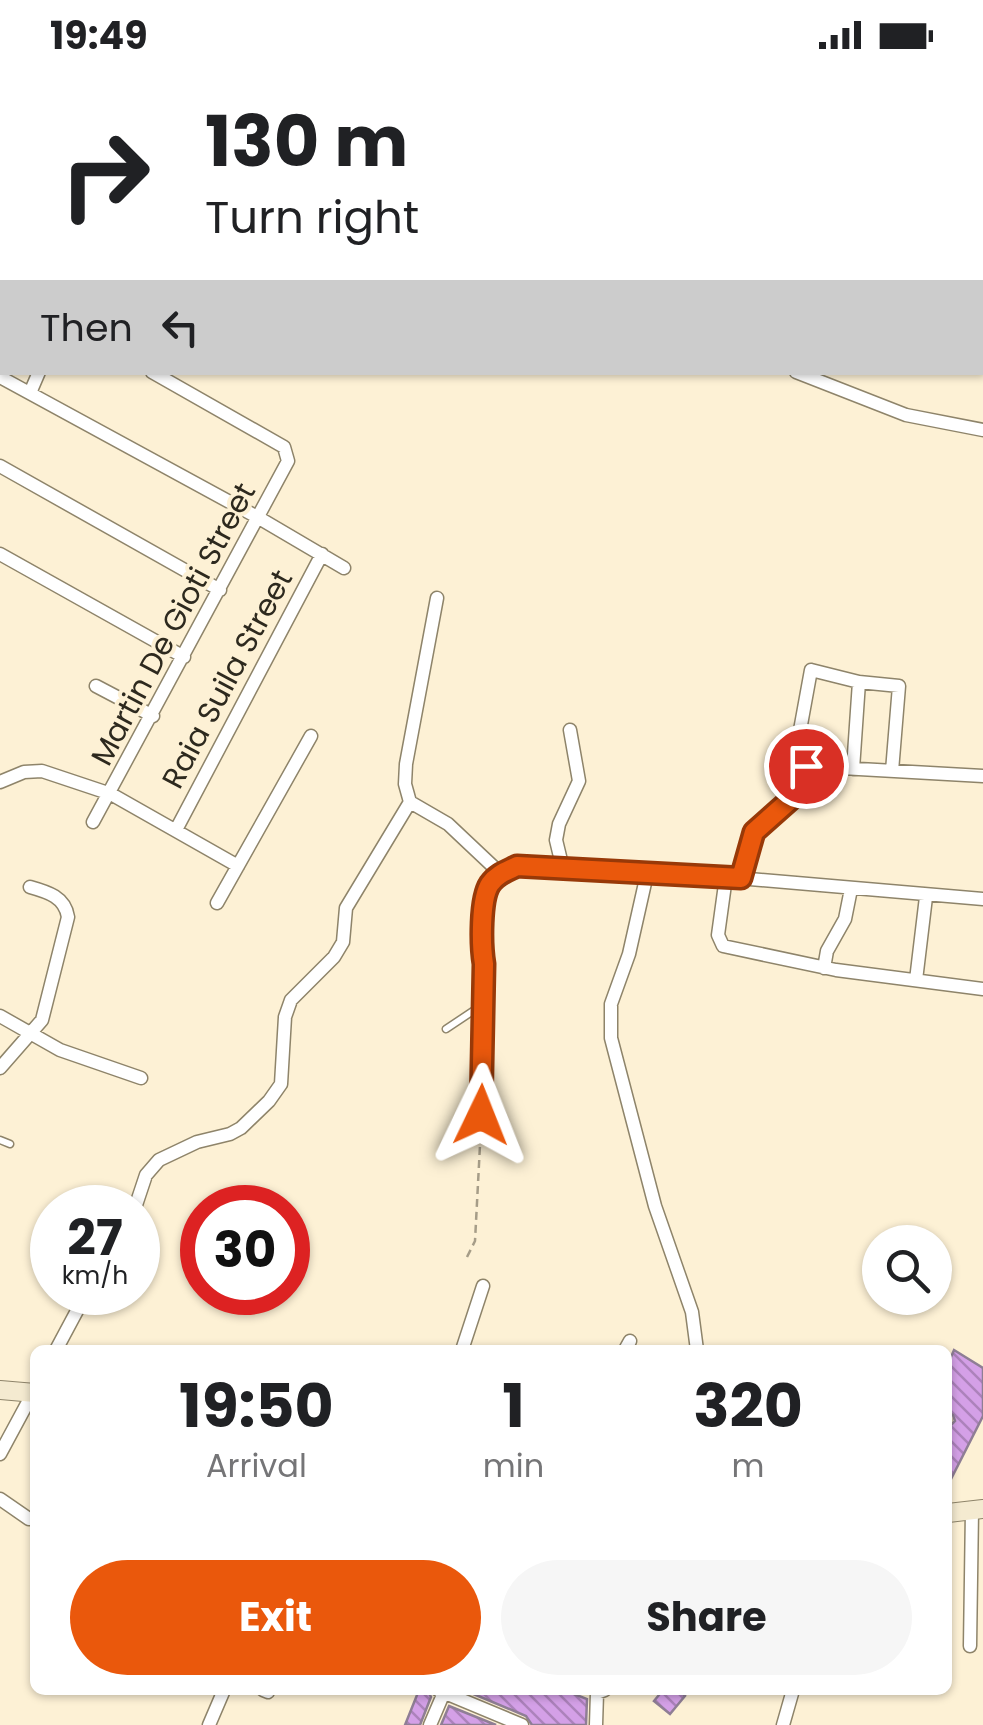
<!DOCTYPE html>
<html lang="en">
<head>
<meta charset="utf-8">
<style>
  :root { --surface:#fff; --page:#f6f6f6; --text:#202124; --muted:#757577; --accent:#ea580c }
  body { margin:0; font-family:Poppins,sans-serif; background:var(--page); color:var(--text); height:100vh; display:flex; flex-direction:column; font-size:38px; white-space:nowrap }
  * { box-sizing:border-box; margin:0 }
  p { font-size:32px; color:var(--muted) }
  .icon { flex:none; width:55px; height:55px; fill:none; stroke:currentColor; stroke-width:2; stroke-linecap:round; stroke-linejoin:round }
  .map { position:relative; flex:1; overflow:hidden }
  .details { position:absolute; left:30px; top:1275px; width:922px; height:350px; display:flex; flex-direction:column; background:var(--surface); border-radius:15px; box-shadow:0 2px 8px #0004 }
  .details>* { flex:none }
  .guide { position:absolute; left:0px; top:0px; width:985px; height:305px; box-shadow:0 2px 8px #0004; background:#fff; color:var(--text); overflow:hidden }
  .buttons { position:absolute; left:862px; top:1155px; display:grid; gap:20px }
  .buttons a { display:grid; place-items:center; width:90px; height:90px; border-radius:50%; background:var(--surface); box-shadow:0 2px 8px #0004; font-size:50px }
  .speed { position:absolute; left:30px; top:1115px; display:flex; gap:20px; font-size:50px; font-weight:700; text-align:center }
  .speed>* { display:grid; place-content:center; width:130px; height:130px; border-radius:50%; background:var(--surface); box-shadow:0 2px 8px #0004; line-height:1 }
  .speed small { font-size:25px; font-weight:400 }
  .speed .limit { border:15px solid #d22; background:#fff; color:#111 }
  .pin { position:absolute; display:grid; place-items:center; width:85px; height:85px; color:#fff; margin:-42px; border:5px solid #fff; border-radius:50%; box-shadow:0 2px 10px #0007 }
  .me { position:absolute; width:110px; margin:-55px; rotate:2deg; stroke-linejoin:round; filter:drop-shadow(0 0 8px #0008) }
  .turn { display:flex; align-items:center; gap:35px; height:210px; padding:0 40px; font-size:45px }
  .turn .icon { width:130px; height:130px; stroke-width:2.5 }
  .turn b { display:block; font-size:70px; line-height:85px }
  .then { display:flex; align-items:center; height:95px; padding:0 40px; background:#0003; gap:20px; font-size:38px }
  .eta { display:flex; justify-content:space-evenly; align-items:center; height:170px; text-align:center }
  .eta b { font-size:60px; font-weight:700; line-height:70px }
  .cta { display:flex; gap:20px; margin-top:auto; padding:20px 40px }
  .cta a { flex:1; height:115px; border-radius:60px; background:var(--accent); color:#fff; font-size:40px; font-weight:700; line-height:115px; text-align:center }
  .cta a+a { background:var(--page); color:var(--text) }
  .status { display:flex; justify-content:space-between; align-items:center; height:70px; padding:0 50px; background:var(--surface); direction:ltr }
  .status svg { height:28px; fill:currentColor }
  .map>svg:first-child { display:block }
  .building { fill:url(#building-back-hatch); stroke:#8f7e95; stroke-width:2.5 }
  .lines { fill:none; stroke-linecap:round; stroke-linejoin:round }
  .lane-casing { stroke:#8e846a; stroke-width:9 }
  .street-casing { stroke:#8e846a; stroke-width:15 }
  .secondary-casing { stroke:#8e846a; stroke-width:20 }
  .path { stroke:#a69d88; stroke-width:2.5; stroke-dasharray:8 5; stroke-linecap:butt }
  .lane { stroke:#fff; stroke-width:6 }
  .street { stroke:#fff; stroke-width:12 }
  .secondary { stroke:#f4ead0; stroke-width:18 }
  .route-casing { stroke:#983908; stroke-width:25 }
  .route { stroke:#ea580c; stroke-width:18 }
  .labels { text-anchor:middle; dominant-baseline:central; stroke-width:8; stroke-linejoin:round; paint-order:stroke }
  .street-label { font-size:30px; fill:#2d291e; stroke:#fdf1d5 }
</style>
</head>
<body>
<div class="status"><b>19:49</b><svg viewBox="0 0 49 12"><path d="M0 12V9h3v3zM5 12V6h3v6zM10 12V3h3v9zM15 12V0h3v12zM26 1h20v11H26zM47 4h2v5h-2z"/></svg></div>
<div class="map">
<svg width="983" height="1655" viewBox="0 0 983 1655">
  <defs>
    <pattern id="building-back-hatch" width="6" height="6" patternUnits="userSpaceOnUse" patternTransform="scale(2.5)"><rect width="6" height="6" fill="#d4a0e7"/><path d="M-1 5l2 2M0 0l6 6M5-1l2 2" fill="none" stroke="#ac82bb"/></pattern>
  </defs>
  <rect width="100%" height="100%" fill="#fdf1d5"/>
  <path class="building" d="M954,1280L983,1298V1346L948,1415V1358L955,1351L953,1345L948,1342V1294Z
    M419,1620L428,1621L431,1627L420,1655H405Z
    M464,1620H564L587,1629L586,1655H532L526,1646Z
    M663,1620H678L685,1626L670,1644L654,1631Z
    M449,1636L496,1655H441Z"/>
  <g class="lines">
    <g class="lane-casing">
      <path id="lane" d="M446,959L482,935
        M0,1070L10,1074
        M948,1351V1349"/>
    </g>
    <g class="street-casing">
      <path id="street" d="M14,0L21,2
        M0,28L2,16
        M0,118L2,124
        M0,219L2,220
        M796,302L906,345L983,360
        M0,307L259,448L344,498
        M30,323L39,302
        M0,396L220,520
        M0,484L184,587
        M437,528L406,694L405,714L410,732L448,754L500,803
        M96,616L153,646
        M806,696L794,693L811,600L859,612
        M853,699L859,612L899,616L892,701
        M0,712L24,702L42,701L111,724L238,796
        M93,752L288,391L284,377L152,302
        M177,758L322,484
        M563,799L556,770L559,754L579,711L570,660
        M647,804L629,884L611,934V968L655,1136L692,1242L697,1280
        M726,807L718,865L723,876L836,900L983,919
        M741,808L754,763L790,730L806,696L983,706
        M217,833L311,666
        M824,898L827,881L845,849L851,819
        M916,910L926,827
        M0,946L60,980L141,1008
        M0,998L42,950L68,847C65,827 48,822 30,817
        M481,1045L484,894C481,876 480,829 490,814C497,804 507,801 517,796L726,807L983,829
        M135,1138L146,1105L159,1090L197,1072L230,1064L241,1058L269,1031L281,1014L285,947L291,930L334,887L343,872L346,838L410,732
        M56,1280L87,1222
        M462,1280L483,1216
        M625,1280L630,1271
        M0,1384L35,1319
        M0,1429L29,1449
        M970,1576L972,1440
        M263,1620L268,1622
        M438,1620L522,1655
        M209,1655L224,1620
        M430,1655L445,1620
        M596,1655L597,1623L605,1620
        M783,1655L793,1620"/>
    </g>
    <g class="secondary-casing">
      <path id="secondary" d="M0,1320L35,1323
        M948,1443L983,1439"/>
    </g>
    <path class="path" d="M467,1187L475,1171L481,1056"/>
    <use href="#lane" class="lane"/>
    <use href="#street" class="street"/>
    <use href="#secondary" class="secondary"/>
  </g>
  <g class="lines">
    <g class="route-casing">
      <path id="route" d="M481,1045L484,894C481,876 480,829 490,814C497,804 507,801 517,796L741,808L754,762L790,730L806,696"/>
    </g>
    <use href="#route" class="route"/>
  </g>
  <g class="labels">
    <g class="street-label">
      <text transform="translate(173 554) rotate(-62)">Martin De Gioti Street</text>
      <text transform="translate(227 609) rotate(-62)">Raia Suila Street</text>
    </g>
  </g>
</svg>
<div class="buttons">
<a><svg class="icon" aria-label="search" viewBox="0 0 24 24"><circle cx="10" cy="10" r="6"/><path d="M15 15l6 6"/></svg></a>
</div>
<div class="speed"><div>27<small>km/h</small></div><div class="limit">30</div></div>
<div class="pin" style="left:806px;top:696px;background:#d93025"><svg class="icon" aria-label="arrive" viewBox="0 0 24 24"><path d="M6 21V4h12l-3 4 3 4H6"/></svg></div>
<svg class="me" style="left:481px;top:1045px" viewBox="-20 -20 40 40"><path d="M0-17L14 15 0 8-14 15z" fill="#ea580c" stroke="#fff" stroke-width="4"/></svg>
<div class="guide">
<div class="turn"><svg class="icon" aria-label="right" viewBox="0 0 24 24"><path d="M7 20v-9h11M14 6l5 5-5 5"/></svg><div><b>130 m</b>Turn right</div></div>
<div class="then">Then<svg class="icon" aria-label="left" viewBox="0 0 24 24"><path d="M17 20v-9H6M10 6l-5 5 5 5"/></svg></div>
</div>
<section class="details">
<div class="eta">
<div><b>19:50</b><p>Arrival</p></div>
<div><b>1</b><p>min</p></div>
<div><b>320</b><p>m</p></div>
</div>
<div class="cta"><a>Exit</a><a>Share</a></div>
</section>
</div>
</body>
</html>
